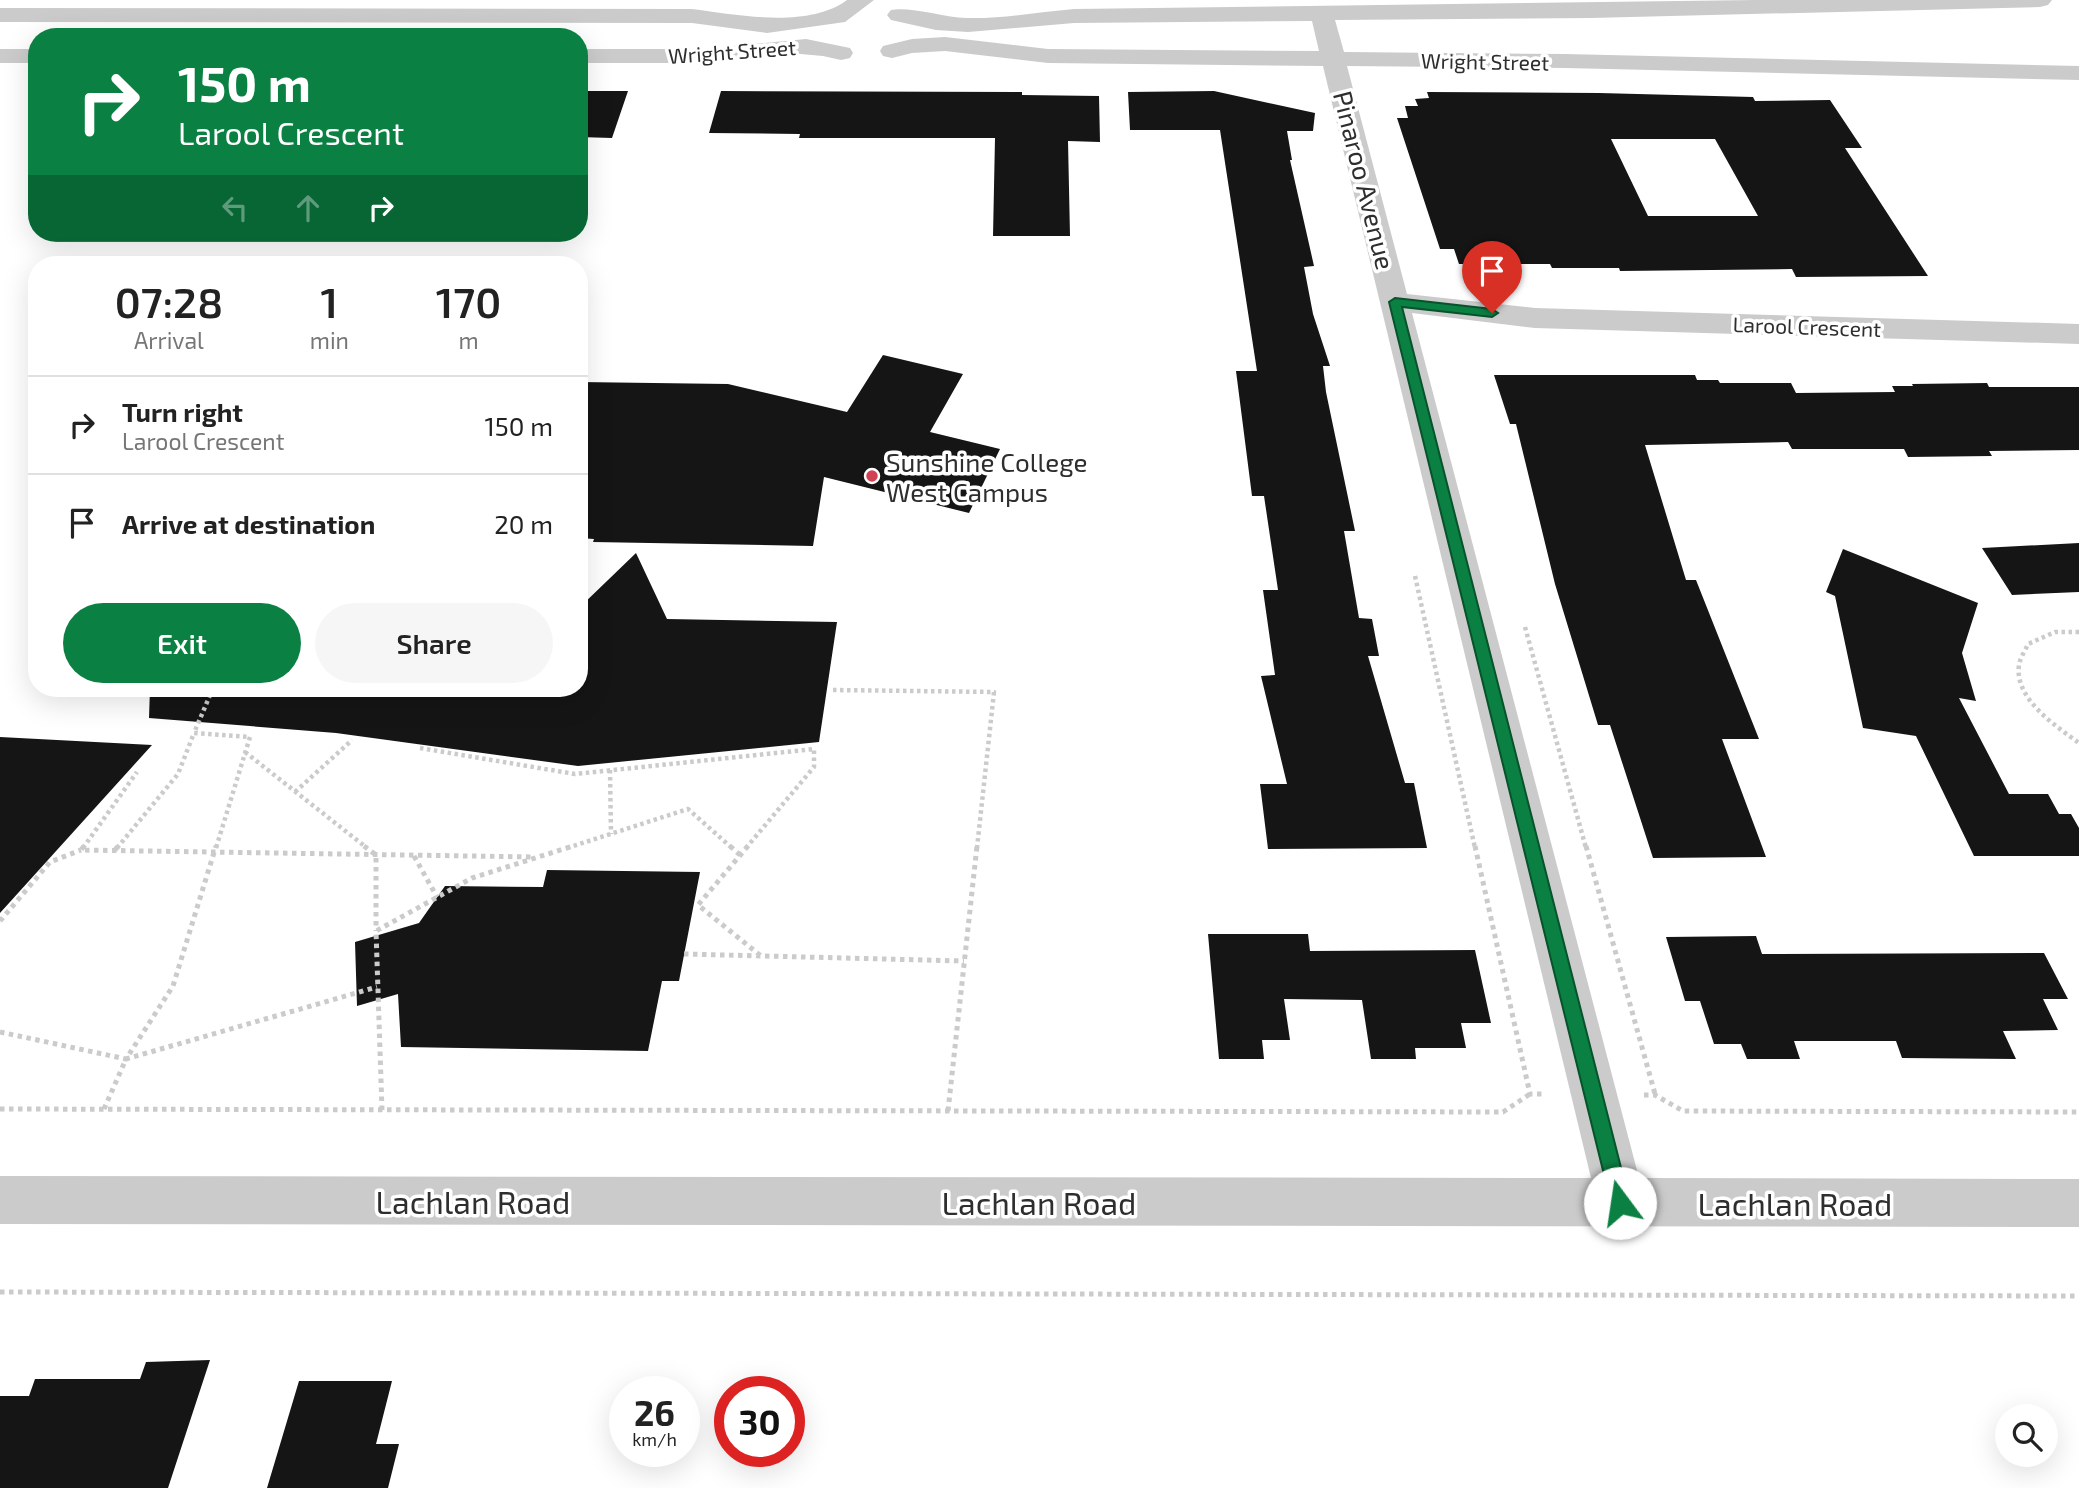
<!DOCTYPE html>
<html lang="en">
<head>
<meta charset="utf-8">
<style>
  :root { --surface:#fff; --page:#f6f6f6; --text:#222; --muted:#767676; --line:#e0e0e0; --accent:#0b8043 }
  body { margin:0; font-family:"Exo 2",sans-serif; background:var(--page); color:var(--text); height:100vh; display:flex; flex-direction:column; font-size:26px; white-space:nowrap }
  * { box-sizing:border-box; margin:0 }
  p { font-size:23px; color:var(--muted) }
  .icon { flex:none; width:38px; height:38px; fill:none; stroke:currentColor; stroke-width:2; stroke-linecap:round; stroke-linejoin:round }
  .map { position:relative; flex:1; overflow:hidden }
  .details { position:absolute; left:28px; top:256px; width:560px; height:441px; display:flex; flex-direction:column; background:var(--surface); border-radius:28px; box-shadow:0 7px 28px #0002 }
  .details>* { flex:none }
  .top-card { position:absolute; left:28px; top:28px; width:560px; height:214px; border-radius:28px; box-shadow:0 7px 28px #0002; background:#0b8043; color:#fff; overflow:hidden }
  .tools { position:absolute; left:1995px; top:1404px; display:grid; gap:14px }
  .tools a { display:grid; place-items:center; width:63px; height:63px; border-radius:50%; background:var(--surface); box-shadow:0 7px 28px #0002; font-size:35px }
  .speed { position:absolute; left:609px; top:1376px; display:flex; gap:14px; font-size:35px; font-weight:700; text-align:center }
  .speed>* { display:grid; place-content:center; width:91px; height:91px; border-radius:50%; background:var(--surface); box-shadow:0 7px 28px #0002; line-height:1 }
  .speed small { font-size:18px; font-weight:400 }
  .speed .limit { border:10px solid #d22; background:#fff; color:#111 }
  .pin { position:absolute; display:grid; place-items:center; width:60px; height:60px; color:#fff; margin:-72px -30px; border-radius:50% 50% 50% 0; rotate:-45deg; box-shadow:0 0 7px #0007 }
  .pin .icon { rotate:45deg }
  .me { position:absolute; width:77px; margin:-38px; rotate:346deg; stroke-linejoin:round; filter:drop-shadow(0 0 5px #0008) }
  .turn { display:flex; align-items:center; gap:24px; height:147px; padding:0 35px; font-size:32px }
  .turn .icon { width:91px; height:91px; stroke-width:2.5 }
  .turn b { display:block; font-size:49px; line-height:60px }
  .lanes { display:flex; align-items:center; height:66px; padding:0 35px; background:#0003; justify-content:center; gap:35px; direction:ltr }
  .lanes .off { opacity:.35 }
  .eta { display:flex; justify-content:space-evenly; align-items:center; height:119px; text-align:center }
  .eta b { font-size:42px; font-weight:600; line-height:49px }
  .cta { display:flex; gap:14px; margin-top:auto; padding:14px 35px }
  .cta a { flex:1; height:80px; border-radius:42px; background:var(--accent); color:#fff; font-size:28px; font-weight:600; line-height:80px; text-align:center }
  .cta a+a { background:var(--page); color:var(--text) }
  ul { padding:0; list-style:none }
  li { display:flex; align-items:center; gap:21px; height:98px; padding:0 35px; border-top:2px solid var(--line) }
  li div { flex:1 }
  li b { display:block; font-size:26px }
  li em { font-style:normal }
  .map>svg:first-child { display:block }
  .building { fill:#151515; fill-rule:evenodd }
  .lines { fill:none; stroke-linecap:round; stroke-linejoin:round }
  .path-far1 { stroke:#cbcbcb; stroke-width:4.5; stroke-dasharray:3.5 3.5; stroke-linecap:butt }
  .path { stroke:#cbcbcb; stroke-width:5; stroke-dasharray:4.5 4.5; stroke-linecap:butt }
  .minor { fill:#cbcbcb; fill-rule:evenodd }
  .route { fill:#0b8043; stroke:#07532c; stroke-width:2 }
  .poi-dot { fill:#d34155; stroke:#fff; stroke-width:2.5 }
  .labels { text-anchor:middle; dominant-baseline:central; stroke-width:7; stroke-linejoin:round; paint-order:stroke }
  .far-street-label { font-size:21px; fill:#2e2e2e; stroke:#fff }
  .street-label { font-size:26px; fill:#2e2e2e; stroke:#fff }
  .poi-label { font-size:26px; fill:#2e2e2e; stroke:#fff; text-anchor:start }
  .near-street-label { font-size:32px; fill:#2e2e2e; stroke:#fff }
</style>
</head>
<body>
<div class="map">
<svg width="2079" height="1488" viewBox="0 0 2079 1488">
  <rect width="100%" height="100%" fill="#fff"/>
  <path class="building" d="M586,91H628L612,138L579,137V107Z
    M721,91L1022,92V95L1099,96L1100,142L1068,141L1070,236H993L995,138H799L800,134L709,133Z
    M1214,91L1315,113L1313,131H1287L1292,160H1290L1314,266L1304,267L1313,314L1330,366H1323L1326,392L1355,531H1344L1359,618L1372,619L1379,656H1368L1405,783H1414L1427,848L1268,849L1260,784H1287L1261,676L1275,675L1263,590H1278L1264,496H1252L1236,371H1257L1220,130H1130L1128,92Z
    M1427,92L1599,93L1753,97L1755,101L1830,100L1862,148H1845L1928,276L1796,277L1792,269L1620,271L1619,268H1552L1550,264H1459L1454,249H1440L1397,118H1408L1405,106H1418L1415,99L1429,98ZM1611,139H1715L1758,216H1648Z
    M883,355L963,374L930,432L1000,449L969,513L824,477L813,546L593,542L594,539L579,538V382L728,384L847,412Z
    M1494,375H1695L1697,380H1718L1720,383H1791L1796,393L1895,392L1892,386H1913L1912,384L1987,383L1989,387H2079V450L1989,451L1992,456L1908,457L1904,449H1792L1788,442L1645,445L1686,580H1696L1759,739H1722L1766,857L1653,858L1610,725H1598L1555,584L1516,424H1510Z
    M2079,543V592L2012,595L1982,548Z
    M1843,549L1978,603L1962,653L1976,701L1959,698L2009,794H2048L2059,814H2071L2079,828V856H1974L1916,736L1863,728L1835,596L1826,592Z
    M636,553L667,619L837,622L819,742L578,766L336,733L149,718L150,688H579V608Z
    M0,737L152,745L0,913Z
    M547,870L700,872L679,981H662L648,1051L401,1047L398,994L357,1006L355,942L419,923L445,886L543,887Z
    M1208,934H1308L1310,951L1475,950L1491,1023H1461L1466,1048H1415L1416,1059H1371L1362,1000L1284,999L1290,1040H1262L1264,1059H1219Z
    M1756,936L1762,954L2044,953L2068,999H2043L2058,1030L2003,1031L2016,1059L1902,1058L1896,1041H1794L1800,1059H1747L1741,1044H1714L1700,1001H1685L1666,937Z
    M210,1360L168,1488H0V1396H29L35,1379H140L146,1362Z
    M299,1381H392L376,1444H399L388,1488H267Z"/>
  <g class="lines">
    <path class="path-far1" d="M1415,576L1475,848
      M1525,627L1586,848
      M2079,632H2055L2028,644C2025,651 2020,658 2019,665C2014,699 2056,726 2079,743
      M213,688L194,733L250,737L216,848
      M833,690L994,692L977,848
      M420,748L575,774L814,749V767L746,848
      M245,752L367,848
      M610,770L611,834
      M295,792L352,740
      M83,848L137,772
      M117,848L178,774L194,733
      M567,848L688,809L732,848"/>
    <path class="path" d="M84,846L81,850L535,857
      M364,846L376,855V931
      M730,846L740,855
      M748,846L698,905L761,956
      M1475,846L1530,1094H1544
      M1586,846L1655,1094
      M115,850L118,846
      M414,856L437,897
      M0,921L50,862L81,850
      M684,954L964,961
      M0,1032L126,1059L173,986L216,846
      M1644,1095H1655L1683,1111L2079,1112
      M0,1109L1503,1112L1530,1094
      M104,1109L126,1059L377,987
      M382,1110L376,931L472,878L573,846
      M948,1111L977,846
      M0,1292L2079,1296"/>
    <path class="minor" d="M847,0H874L845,22L767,33L692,23L0,22V8L692,9C738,15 808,29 847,0Z
      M1756,0H2052L2048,5L2040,7L1591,18L1335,20L1344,52L1565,54L2079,66V80L1565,68L1347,66L1407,294L1535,308L2079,324V344L1535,328L1412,313L1639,1178L2079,1179V1227L0,1224V1176L1591,1178L1323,66L1048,63L945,51L912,53L892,58L883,56L880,51L883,46L912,39L945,37L1048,49L1319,51L1312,21L1074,23L968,32L936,30L891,20L887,15L891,10C908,6 944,17 966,18C1001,19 1038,12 1074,9Z
      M806,39L850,48L853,53L850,58L841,60L823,56L789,53L703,63H579V49H703Z
      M0,49H37V63H0Z"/>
  </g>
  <path class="route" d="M1395,298L1492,309L1498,313L1492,317L1402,307L1630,1203L1628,1210L1620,1213L1613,1210L1611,1203L1389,302Z"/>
  <circle class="poi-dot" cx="872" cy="476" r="7"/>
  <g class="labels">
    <g class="far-street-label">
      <text transform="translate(732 51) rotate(-4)">Wright Street</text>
      <text transform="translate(1485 61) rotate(1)">Wright Street</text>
      <text transform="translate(1807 326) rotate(2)">Larool Crescent</text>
    </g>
    <g class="street-label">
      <text transform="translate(1365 180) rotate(76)">Pinaroo Avenue</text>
    </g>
    <g class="poi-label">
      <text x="886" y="461">Sunshine College<tspan x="886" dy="30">West Campus</tspan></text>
    </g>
    <g class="near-street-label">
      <text x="473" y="1201">Lachlan Road</text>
      <text x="1039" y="1202">Lachlan Road</text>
      <text x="1795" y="1203">Lachlan Road</text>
    </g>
  </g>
</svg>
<div class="tools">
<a><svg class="icon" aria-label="search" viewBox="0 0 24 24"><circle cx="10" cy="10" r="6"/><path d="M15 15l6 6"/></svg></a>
</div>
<div class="speed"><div>26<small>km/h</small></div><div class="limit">30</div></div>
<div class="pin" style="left:1492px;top:313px;background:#d93025"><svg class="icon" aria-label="arrive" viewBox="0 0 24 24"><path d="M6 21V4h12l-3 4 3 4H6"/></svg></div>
<svg class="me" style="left:1620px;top:1203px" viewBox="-20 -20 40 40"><circle r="19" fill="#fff"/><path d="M0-13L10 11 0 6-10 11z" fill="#0b8043"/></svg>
<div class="top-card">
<div class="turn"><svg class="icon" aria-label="right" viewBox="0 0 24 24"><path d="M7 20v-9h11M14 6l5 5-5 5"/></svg><div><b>150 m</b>Larool Crescent</div></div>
<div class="lanes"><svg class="icon off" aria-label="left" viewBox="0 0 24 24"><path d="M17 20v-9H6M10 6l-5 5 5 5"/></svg><svg class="icon off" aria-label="ahead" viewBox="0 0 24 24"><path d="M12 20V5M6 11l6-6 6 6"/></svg><svg class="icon" aria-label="right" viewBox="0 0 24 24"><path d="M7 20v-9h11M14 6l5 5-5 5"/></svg></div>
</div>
<section class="details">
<div class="eta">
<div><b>07:28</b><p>Arrival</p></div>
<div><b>1</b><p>min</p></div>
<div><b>170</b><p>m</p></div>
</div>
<ul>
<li><svg class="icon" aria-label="right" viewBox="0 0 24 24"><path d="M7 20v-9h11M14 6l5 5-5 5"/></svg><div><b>Turn right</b><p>Larool Crescent</p></div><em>150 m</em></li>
<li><svg class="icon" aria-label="arrive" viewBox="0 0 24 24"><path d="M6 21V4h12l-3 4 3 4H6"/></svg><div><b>Arrive at destination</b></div><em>20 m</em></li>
</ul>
<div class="cta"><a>Exit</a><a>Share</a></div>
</section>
</div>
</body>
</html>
